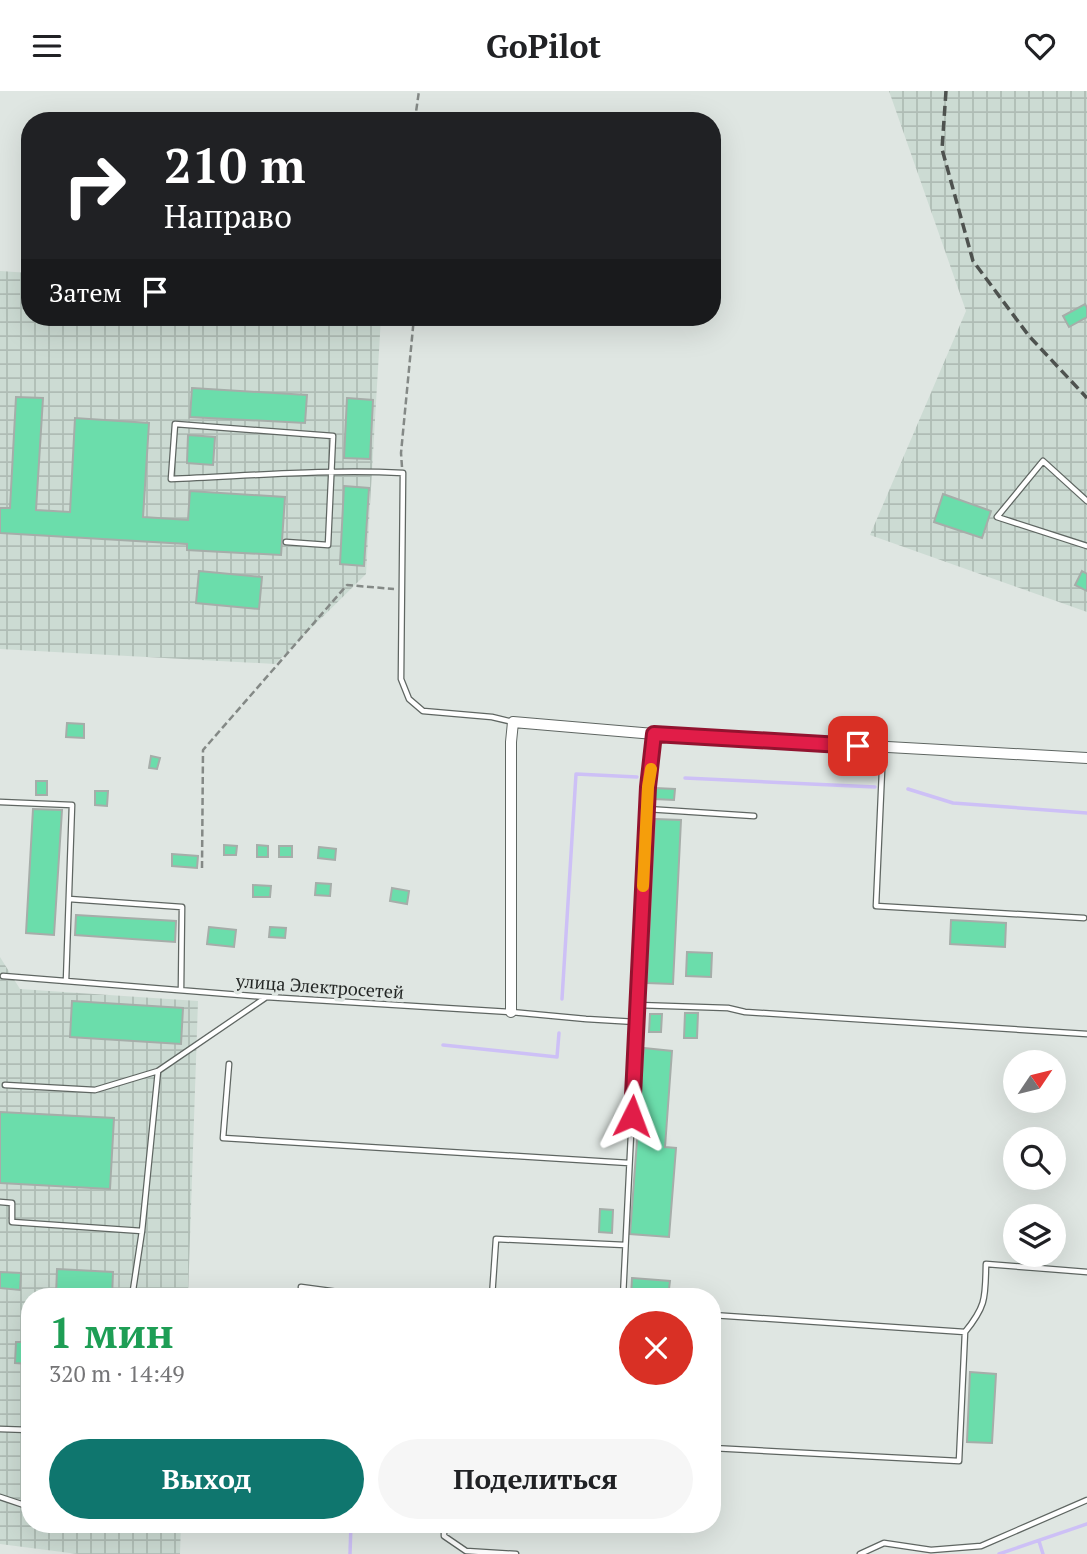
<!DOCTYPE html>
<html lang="ru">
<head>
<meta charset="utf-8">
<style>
  :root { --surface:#fff; --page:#f6f6f6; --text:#202124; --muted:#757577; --accent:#0f766e }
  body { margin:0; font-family:"PT Serif",serif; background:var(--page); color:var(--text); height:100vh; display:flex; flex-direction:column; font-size:26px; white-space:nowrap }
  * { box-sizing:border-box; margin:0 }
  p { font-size:23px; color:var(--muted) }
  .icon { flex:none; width:38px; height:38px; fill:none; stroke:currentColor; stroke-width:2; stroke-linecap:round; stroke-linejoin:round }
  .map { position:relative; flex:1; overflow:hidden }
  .side { position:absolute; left:21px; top:1197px; width:700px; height:245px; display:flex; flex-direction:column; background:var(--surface); border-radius:28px; box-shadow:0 7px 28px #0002 }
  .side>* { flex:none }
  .banner { position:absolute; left:21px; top:21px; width:700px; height:214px; border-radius:28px; box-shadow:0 7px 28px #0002; background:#202124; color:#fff; overflow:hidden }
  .needle { width:46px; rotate:55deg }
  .buttons { position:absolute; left:1003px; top:959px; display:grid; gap:14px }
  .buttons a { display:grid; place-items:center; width:63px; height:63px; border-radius:50%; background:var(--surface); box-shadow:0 7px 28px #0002; font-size:35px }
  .pin { position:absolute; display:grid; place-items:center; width:60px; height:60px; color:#fff; margin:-30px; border-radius:14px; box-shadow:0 4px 10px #0006 }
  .me { position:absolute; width:77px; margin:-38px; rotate:3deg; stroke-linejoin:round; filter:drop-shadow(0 0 5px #0008) }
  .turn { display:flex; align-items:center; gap:24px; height:147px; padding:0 28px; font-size:32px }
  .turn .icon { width:91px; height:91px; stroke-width:2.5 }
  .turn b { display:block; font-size:49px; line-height:60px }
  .then { display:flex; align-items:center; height:66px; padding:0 28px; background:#0003; gap:14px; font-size:26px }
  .round { display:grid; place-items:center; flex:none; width:74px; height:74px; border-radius:37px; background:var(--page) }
  .overview { display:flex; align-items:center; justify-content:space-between; height:119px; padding:0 28px }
  h1 { font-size:42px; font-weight:600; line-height:52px; color:#1e9e55 }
  .cta { display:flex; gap:14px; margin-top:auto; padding:14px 28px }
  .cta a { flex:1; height:80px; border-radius:42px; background:var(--accent); color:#fff; font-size:28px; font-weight:600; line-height:80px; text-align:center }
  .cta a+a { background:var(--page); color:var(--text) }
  header { display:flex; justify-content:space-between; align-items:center; height:91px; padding:0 28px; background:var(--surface); font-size:32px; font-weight:600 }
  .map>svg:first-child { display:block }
  .industrial { fill:url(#industrial-grid) }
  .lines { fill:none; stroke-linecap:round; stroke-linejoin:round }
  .stream { stroke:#cdc0f6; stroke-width:3.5 }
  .building { fill:#6bddab; stroke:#a6ada9; stroke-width:2 }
  .lane-casing { stroke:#5f6662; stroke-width:7 }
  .street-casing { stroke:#5f6662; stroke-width:12 }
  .path { stroke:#848986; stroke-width:2.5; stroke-dasharray:7 3.5; stroke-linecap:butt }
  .lane { stroke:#fff; stroke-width:4.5 }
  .street { stroke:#fff; stroke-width:10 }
  .rail { stroke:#4e524f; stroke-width:3.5; stroke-dasharray:10 5; stroke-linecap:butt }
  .route-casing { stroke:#92132f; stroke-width:18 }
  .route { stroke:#e11d48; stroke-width:12 }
  .slow { stroke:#f59e0b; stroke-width:12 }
  .labels { text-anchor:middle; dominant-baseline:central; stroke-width:7; stroke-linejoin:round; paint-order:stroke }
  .street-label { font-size:18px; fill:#242725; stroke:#dfe6e2 }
</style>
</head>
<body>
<header><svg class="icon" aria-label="menu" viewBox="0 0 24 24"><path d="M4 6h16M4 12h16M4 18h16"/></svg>GoPilot<svg class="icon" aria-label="heart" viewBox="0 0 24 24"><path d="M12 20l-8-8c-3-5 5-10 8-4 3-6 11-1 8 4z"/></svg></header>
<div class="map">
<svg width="1087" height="1463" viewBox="0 0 1087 1463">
  <defs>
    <pattern id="industrial-grid" width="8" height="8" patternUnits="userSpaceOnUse" patternTransform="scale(1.75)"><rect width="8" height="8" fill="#ccdbd3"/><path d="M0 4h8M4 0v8" fill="none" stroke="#afbcb5"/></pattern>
  </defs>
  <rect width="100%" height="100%" fill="#dfe6e2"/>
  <path class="industrial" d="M889,0H1087V521L870,444L966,220Z
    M0,180L30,182V226H381L366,483L275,573L0,558Z
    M0,866L20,898L198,910L188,1206H30V1433H181L180,1463H78L0,1453Z"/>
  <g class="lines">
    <path class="stream" d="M685,687L875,696
      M908,698L953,712L1087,722
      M562,908L576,683L637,686
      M443,954L557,966L559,942
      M1039,1450L1043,1463
      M350,1463L351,1433
      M999,1463L1087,1433"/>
  </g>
  <path class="building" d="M1085,213L1087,217V226L1069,236L1063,225Z
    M192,297L307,304L305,332L190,326Z
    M16,306L43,307L36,419L70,421L75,327L149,332L143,426L188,429L190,400L285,406L281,464L187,459V453L0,442V417H10Z
    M347,307L373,309L370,368L344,367Z
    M188,344L215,346L213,374L187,372Z
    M344,395L369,397L364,475L340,473Z
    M943,403L991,420L982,447L934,431Z
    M199,480L262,486L259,518L196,512Z
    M1082,480L1087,483V500L1075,494Z
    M67,632L84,633V647L66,646Z
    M151,665L160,667L157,678L149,677Z
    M36,690H47V704H36Z
    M655,697L675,698L674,709L654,708Z
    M95,700H108L107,715L95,714Z
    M33,718L62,719L54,844L26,842Z
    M655,728L681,729L673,893L647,892Z
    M224,754L237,755L236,764H224Z
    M257,754L268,755V766H257Z
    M279,755H292V766H279Z
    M319,756L336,758L335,769L318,767Z
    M172,763L198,765L197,777L172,775Z
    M316,792L331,793L330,805L315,804Z
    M253,794L271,795L270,806H253Z
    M392,797L409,800L407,813L390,810Z
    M76,824L176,830L175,851L75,844Z
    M951,829L1006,832L1005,856L950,853Z
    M209,836L236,839L234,856L207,853Z
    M270,836L286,837L285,847L269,846Z
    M687,861L712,862L711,886L686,885Z
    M72,910L183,917L181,953L70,946Z
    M685,922H698L697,947H684Z
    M650,923H662L661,941H649Z
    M644,957L672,960L665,1056L676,1057L669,1146L630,1143Z
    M0,1021L114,1027L110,1098L0,1092Z
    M600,1118L613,1119L612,1142L599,1141Z
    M57,1178L113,1181L112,1206L56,1205Z
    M0,1181L21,1182L20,1199L0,1197Z
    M632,1187L670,1190L668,1206H631Z
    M16,1251H30V1273L15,1272Z
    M970,1281L996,1283L992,1352L967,1351Z"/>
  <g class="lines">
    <g class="lane-casing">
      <path id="lane" d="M1087,410L1043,370L997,426L1087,455
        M286,451L328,454L333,345L175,333L171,388C248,385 326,378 403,382L401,588L409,608L423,620L492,626L513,631
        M883,657L876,815L1084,827
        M0,711L72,714L66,890
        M647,718L754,725
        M69,808L182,816L181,899
        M3,885L266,906L511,921L586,928L636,931
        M637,914L728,917L745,921L1087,943
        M229,973L223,1047L629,1072
        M5,994L95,999L158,980
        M0,1111L12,1112V1131L142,1140
        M301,1196L375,1206
        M132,1206L142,1140L158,980L265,907
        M492,1206L496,1148L625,1154
        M623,1206L648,696L654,644
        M712,1224L965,1241C987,1214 985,1206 986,1173L1087,1181
        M0,1338L30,1339
        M712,1357L959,1370L965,1241
        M0,1406L30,1416
        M444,1433V1445L466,1460L516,1463
        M860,1463L884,1452L931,1459L981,1455L1087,1409"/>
    </g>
    <g class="street-casing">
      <path id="street" d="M511,921V651L513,631L654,643L1087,667"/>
    </g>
    <path class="path" d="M417,30L416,21L419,0
      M402,376L401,362L414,226
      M202,777L203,659L347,494L394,498"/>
    <use href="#lane" class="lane"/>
    <use href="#street" class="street"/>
    <path class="rail" d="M946,0L942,58L973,170L1029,245L1087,307"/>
  </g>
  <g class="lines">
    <g class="route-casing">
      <path id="route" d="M632,1025L648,696L654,643L858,655"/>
    </g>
    <use href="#route" class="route"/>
    <path class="slow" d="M643,795L648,696L651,678"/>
  </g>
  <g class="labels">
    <g class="street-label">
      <text transform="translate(320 895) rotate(4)">улица Электросетей</text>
    </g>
  </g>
</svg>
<div class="buttons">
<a><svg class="needle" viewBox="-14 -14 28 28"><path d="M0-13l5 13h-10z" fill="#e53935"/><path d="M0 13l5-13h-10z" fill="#757577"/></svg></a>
<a><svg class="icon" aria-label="search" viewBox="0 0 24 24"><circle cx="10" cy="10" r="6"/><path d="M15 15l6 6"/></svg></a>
<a><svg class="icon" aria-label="layers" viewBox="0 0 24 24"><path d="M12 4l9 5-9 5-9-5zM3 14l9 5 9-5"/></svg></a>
</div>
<div class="pin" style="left:858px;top:655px;background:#d93025"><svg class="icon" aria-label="arrive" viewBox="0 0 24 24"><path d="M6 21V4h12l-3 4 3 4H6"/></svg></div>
<svg class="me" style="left:632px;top:1025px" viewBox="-20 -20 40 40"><path d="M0-17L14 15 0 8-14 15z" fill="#e11d48" stroke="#fff" stroke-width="4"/></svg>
<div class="banner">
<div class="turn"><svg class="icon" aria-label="right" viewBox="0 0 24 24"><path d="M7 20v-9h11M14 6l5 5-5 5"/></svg><div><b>210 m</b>Направо</div></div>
<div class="then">Затем<svg class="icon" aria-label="arrive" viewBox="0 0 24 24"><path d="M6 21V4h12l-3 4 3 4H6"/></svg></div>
</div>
<section class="side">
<div class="overview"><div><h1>1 мин</h1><p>320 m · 14:49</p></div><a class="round" style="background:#d93025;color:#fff"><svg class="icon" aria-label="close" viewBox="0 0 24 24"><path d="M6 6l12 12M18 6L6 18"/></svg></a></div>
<div class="cta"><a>Выход</a><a>Поделиться</a></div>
</section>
</div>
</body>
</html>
